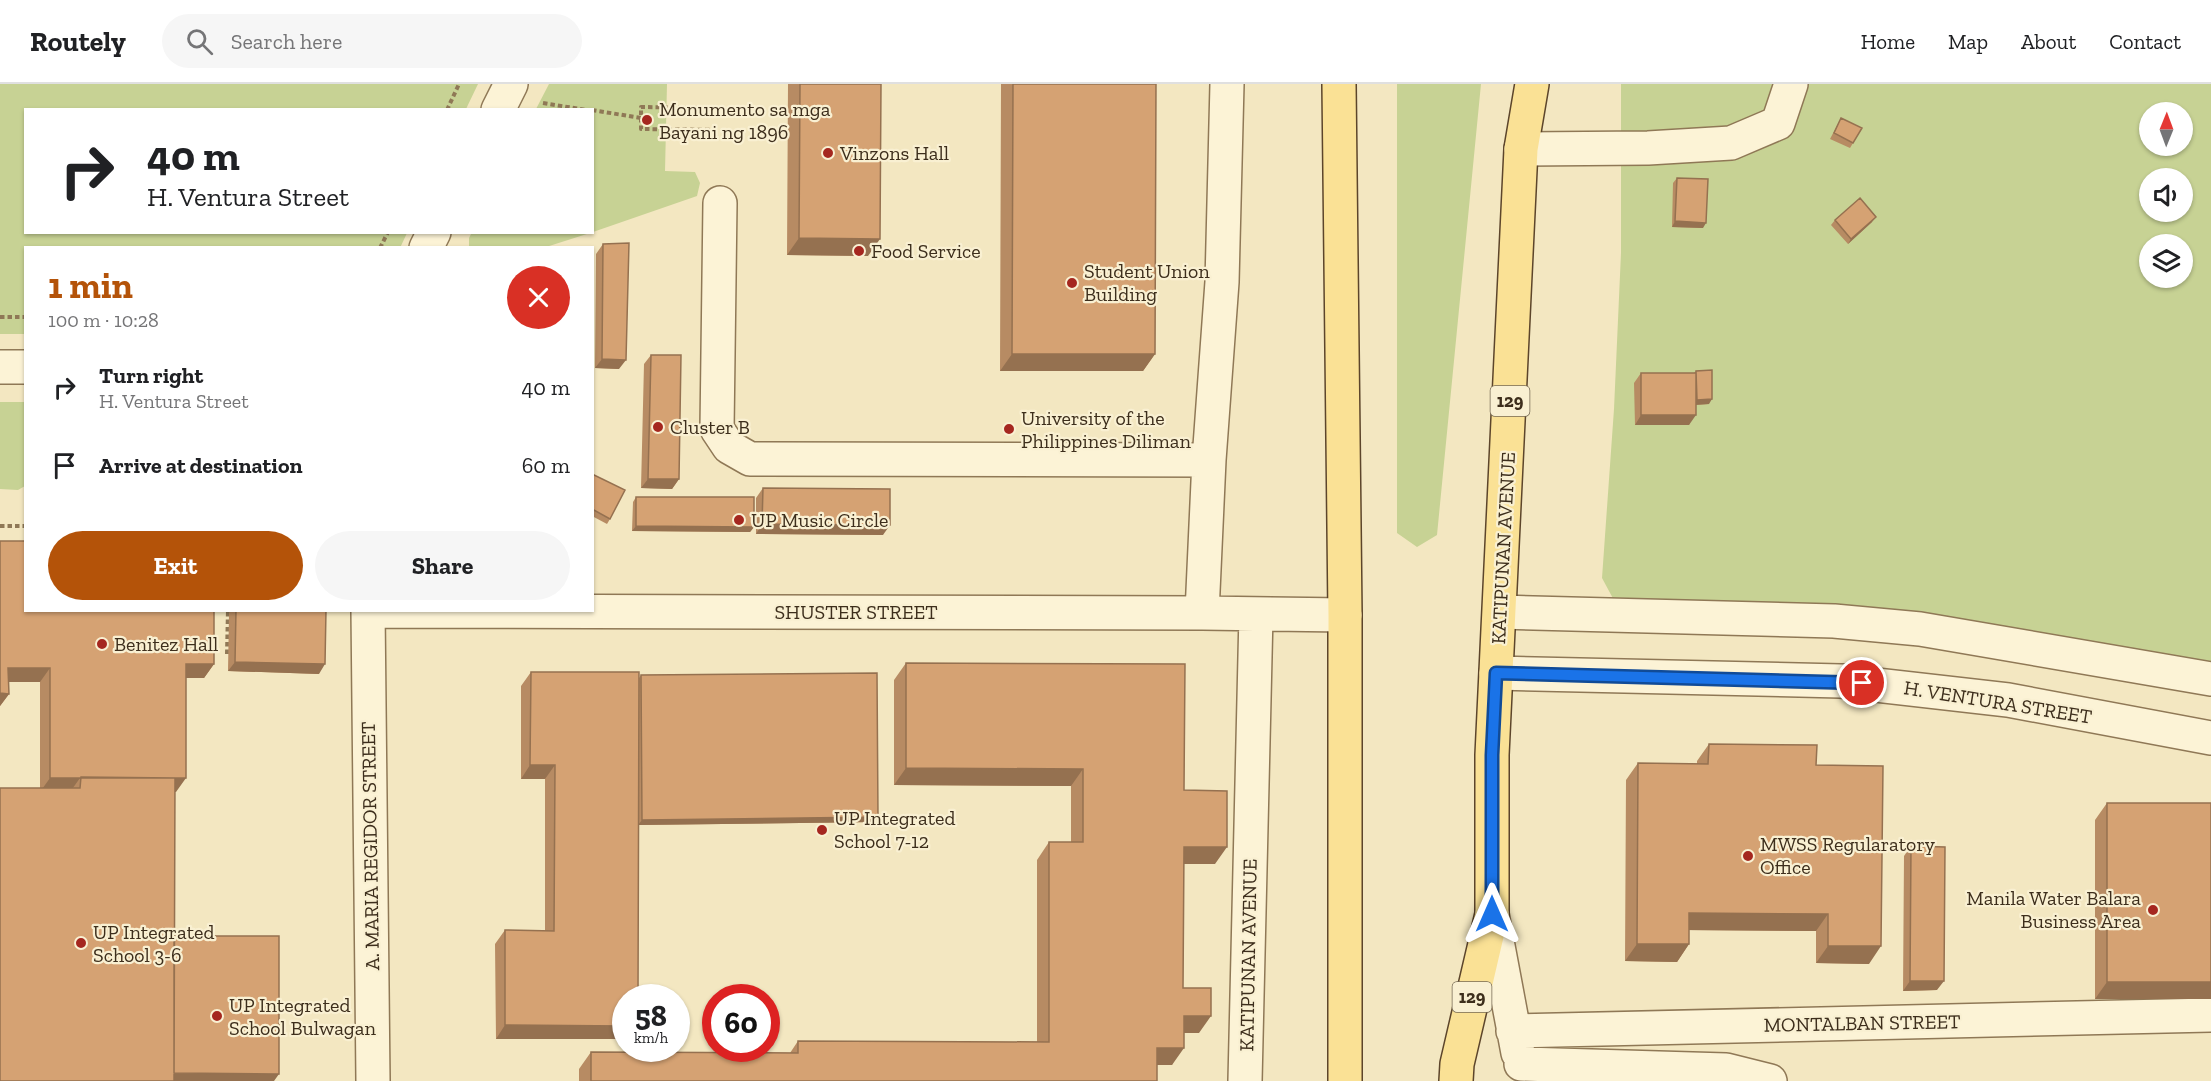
<!DOCTYPE html>
<html lang="en">
<head>
<meta charset="utf-8">
<style>
  :root { --surface:#fff; --page:#f6f6f6; --text:#202124; --muted:#757577; --line:#e0e0e0; --accent:#b45309 }
  body { margin:0; font-family:"Zilla Slab",serif; background:var(--page); color:var(--text); height:100vh; display:flex; flex-direction:column; font-size:22px; white-space:nowrap }
  * { box-sizing:border-box; margin:0 }
  p { font-size:20px; color:var(--muted) }
  .icon { flex:none; width:33px; height:33px; fill:none; stroke:currentColor; stroke-width:2; stroke-linecap:round; stroke-linejoin:round }
  .map { position:relative; flex:1; overflow:hidden }
  .details { position:absolute; left:24px; top:162px; width:570px; height:366px; display:flex; flex-direction:column; background:var(--surface); border-radius:0px; box-shadow:0 2px 4px #0004 }
  .details>* { flex:none }
  .banner { position:absolute; left:24px; top:24px; width:570px; height:126px; border-radius:0px; box-shadow:0 2px 4px #0004; background:#fff; color:var(--text); overflow:hidden }
  .needle { width:39px; rotate:1deg }
  .tools { position:absolute; left:2139px; top:18px; display:grid; gap:12px }
  .tools a { display:grid; place-items:center; width:54px; height:54px; border-radius:50%; background:var(--surface); box-shadow:0 2px 4px #0004; font-size:30px }
  .speed { position:absolute; left:612px; top:900px; display:flex; gap:12px; font-size:30px; font-weight:700; text-align:center }
  .speed>* { display:grid; place-content:center; width:78px; height:78px; border-radius:50%; background:var(--surface); box-shadow:0 2px 4px #0004; line-height:1 }
  .speed small { font-size:15px; font-weight:400 }
  .speed .limit { border:9px solid #d22; background:#fff; color:#111 }
  .pin { position:absolute; display:grid; place-items:center; width:51px; height:51px; color:#fff; margin:-26px; border:3px solid #fff; border-radius:50%; box-shadow:0 2px 6px #0007 }
  .me { position:absolute; width:66px; margin:-33px; rotate:0deg; stroke-linejoin:round; filter:drop-shadow(0 0 4px #0008) }
  .turn { display:flex; align-items:center; gap:21px; height:126px; padding:0 24px; font-size:27px }
  .turn .icon { width:78px; height:78px; stroke-width:2.5 }
  .turn b { display:block; font-size:42px; line-height:51px }
  .round { display:grid; place-items:center; flex:none; width:63px; height:63px; border-radius:32px; background:var(--page) }
  .head { display:flex; align-items:center; justify-content:space-between; height:102px; padding:0 24px }
  h1 { font-size:36px; font-weight:700; line-height:45px; color:var(--accent) }
  .primary-button { display:flex; gap:12px; margin-top:auto; padding:12px 24px }
  .primary-button a { flex:1; height:69px; border-radius:36px; background:var(--accent); color:#fff; font-size:24px; font-weight:700; line-height:69px; text-align:center }
  .primary-button a+a { background:var(--page); color:var(--text) }
  ul { padding:0; list-style:none }
  li { display:flex; align-items:center; gap:18px; height:78px; padding:0 24px }
  li div { flex:1 }
  li b { display:block; font-size:22px }
  li em { font-style:normal }
  header { display:flex; align-items:center; gap:36px; box-sizing:border-box; height:84px; padding:0 30px; background:var(--surface); border-bottom:2px solid var(--line) }
  header strong { font-size:28px }
  nav { display:flex; gap:33px; margin-inline-start:auto; font-size:21px }
  .search { width:420px; height:54px; background:var(--page); display:flex; align-items:center; gap:15px; box-sizing:border-box; padding:0 21px; border-radius:33px; color:var(--muted); font-size:22px }
  .map>svg:first-child { display:block }
  .green { fill:#c7d294; fill-rule:evenodd }
  .lines { fill:none; stroke-linecap:round; stroke-linejoin:round }
  .minor-casing { stroke:#8f7856; stroke-width:36 }
  .major-casing { stroke:#5c452b; stroke-width:36 }
  .path { stroke:#8f7856; stroke-width:4; stroke-dasharray:4.5 3; stroke-linecap:butt }
  .minor { stroke:#fcf3d6; stroke-width:33 }
  .major { stroke:#fae195; stroke-width:33 }
  .wall { fill:#b78b63 }
  .shaded-wall { fill:#957150 }
  .building { fill:#d5a273; stroke:#957150; stroke-width:1.5 }
  .route-casing { stroke:#114b97; stroke-width:15 }
  .route { stroke:#1a73e8; stroke-width:10 }
  .poi-dot { fill:#a5271f; stroke:#f9f0d2; stroke-width:2 }
  .labels { text-anchor:middle; dominant-baseline:central; stroke-width:4.5; stroke-linejoin:round; paint-order:stroke }
  .shield { fill:#f9f0d2; stroke:#756853; stroke-width:1.5 }
  .shield-label { font-size:18px; font-weight:bold; fill:#3d2e1c }
  .poi-label { font-size:20px; fill:#3d2e1c; stroke:#f9f0d2; text-anchor:start }
  .street-label { font-size:20px; fill:#3d2e1c; stroke:#f9f0d2 }
</style>
</head>
<body>
<header>
<strong>Routely</strong>
<div class="search"><svg class="icon" aria-label="search" viewBox="0 0 24 24"><circle cx="10" cy="10" r="6"/><path d="M15 15l6 6"/></svg>Search here</div>
<nav><a>Home</a><a>Map</a><a>About</a><a>Contact</a></nav>
</header>
<div class="map">
<svg width="2211" height="997" viewBox="0 0 2211 997">
  <rect width="100%" height="100%" fill="#f3e7c1"/>
  <path class="green" d="M0,0H478L466,25L26,26V148L407,149L400,164H26L25,250H0Z
    M549,0H667L665,87L695,88L700,99L697,112L593,148L592,26L536,25Z
    M1397,0H1481L1437,451L1417,463L1397,449Z
    M1621,0H2211V580L1887,525L1616,520L1602,494L1614,325L1621,169ZM2150,28H2182V62H2150ZM2150,94H2182V128H2150ZM2150,160H2182V194H2150Z
    M472,148H590V149L546,163H469V154Z
    M0,318H25V402L18,406L0,405Z"/>
  <g class="lines">
    <g class="minor-casing">
      <path id="minor" d="M498,26L511,0
        M1521,65L1648,64L1731,59L1778,39L1791,0
        M720,119L717,345L729,363L750,375L1209,376
        M426,164L434,148
        M0,283H26
        M368,526L373,997
        M368,527L1202,529L1345,531
        M1500,528L1834,537L1920,545L2211,595
        M1202,529L1209,376L1222,198L1227,0
        M1496,589L1841,597L2008,616L2211,654
        M1492,830L1518,969
        M1513,947L2211,931
        M1521,980L1726,986L1770,997
        M1245,997L1256,530"/>
    </g>
    <g class="major-casing">
      <path id="major" d="M1339,0L1345,531V997
        M1456,997L1457,980L1492,830V671L1521,65L1532,0"/>
    </g>
    <path class="path" d="M543,19L586,26
      M720,24L641,23V45L720,46
      M447,26L459,0
      M592,26L641,34
      M380,164L388,148
      M0,233H26
      M0,442H26
      M227,570L228,526"/>
    <use href="#minor" class="minor"/>
    <use href="#major" class="major"/>
  </g>
  <path class="wall" d="M788,0H881L868,172L787,171Z
    M1001,0H1156L1155,270L1143,287H1000Z
    M1841,34L1853,59L1850,64L1830,55Z
    M1677,94L1703,144L1672,143L1673,99Z
    M1835,136L1872,138L1848,160L1831,141Z
    M603,160L619,285L595,284L596,170Z
    M651,271L679,395L672,405L641,404L644,280Z
    M1696,287L1709,320L1696,321L1689,341H1635L1634,299L1641,289H1694Z
    M592,390L610,435L607,440L592,432Z
    M763,404L883,451L756,450V414Z
    M636,413L754,443L750,448L632,447L633,418Z
    M0,457L214,580L204,594H186L176,708H175L174,852L40,704V598H8L9,610L0,622Z
    M231,526H236L319,590L228,587L229,529Z
    M906,579L1184,706L1215,780H1184L1183,904L1199,949H1184L1172,981H1157V997H579V985L591,968L790,969L798,957L1037,958V776L1049,758H1071V702L894,701V596Z
    M531,588L639,594L641,591L875,738L639,741L626,914V955H496L495,860L505,846L545,847V695H521V602Z
    M1709,660L1816,681L1869,880L1816,879V847L1689,846V860L1677,878L1625,877L1626,696L1638,679L1697,680V677Z
    M2107,719H2211V915H2095V736Z
    M1911,762L1937,906L1903,907L1904,772Z"/>
  <path class="shaded-wall" d="M1876,133L1872,138L1848,160L1851,155Z
    M1675,137L1706,139L1703,144L1672,143Z
    M799,154L880,155L868,172L787,171Z
    M1012,270H1155L1143,287H1000Z
    M602,275L626,276L619,285L595,284Z
    M1712,315L1709,320L1693,321L1697,316Z
    M1641,331H1696L1689,341H1635Z
    M648,395H679L672,405L641,404Z
    M762,440L890,441L883,451L756,450Z
    M636,442L754,443L750,448L632,447Z
    M235,578L325,580L319,590L228,587Z
    M186,580H214L204,594H176Z
    M8,584H50L40,598H0Z
    M0,609L9,610L0,622Z
    M530,681H555L545,695H521Z
    M906,684L1083,685L1071,702L894,701Z
    M50,694H80L70,708H40Z
    M81,694H186L176,708H78L80,704Z
    M878,733L875,738L638,741L642,736Z
    M1184,763H1227L1215,780H1172Z
    M1689,829L1828,830L1816,847L1677,846Z
    M1637,860H1689L1677,878L1625,877Z
    M1828,862H1881L1869,880L1816,879Z
    M1910,897H1944L1937,906L1903,907Z
    M2107,898H2211V915H2095Z
    M1184,932H1211L1199,949H1172Z
    M505,941L626,942V955H496Z
    M1157,964H1184L1172,981H1145Z
    M174,989L279,990L274,997H168Z"/>
  <path class="building" d="M800,0H881L880,155L799,154Z
    M1013,0H1156L1155,270H1012Z
    M1841,34L1862,44L1853,59L1834,49Z
    M1677,94L1708,95L1706,139L1675,137Z
    M1860,114L1876,133L1851,155L1835,136Z
    M629,159L626,276L602,275L603,160Z
    M651,271H681L679,395H648Z
    M1712,286V315L1697,316L1696,287Z
    M1641,289H1696V331H1641Z
    M592,390L625,406L610,435L592,425Z
    M763,404L890,405V441L762,440Z
    M636,413H754V443L636,442Z
    M0,457H26V526H214V580H186V694H50V584H8L9,610L0,609Z
    M236,526H326L325,580L235,578Z
    M906,579L1185,580L1184,706L1227,707V763H1184L1183,904H1211V932H1184V964H1157V997H591V968L798,969V957L1049,958V758H1083V685L906,684Z
    M531,588H639L638,914H626V942L505,941V846L554,847L555,681H530Z
    M877,589L878,733L642,736L641,591Z
    M1709,660L1817,661L1816,681L1883,682L1881,862H1828V830L1689,829V860H1637L1638,679L1708,680Z
    M81,693L175,694L174,997H0V704H80Z
    M2107,719H2211V898H2107Z
    M1911,762L1945,763L1944,897H1910Z
    M174,852H279V990L174,989Z"/>
  <g class="lines">
    <g class="route-casing">
      <path id="route" d="M1492,830V671L1496,589L1862,599"/>
    </g>
    <use href="#route" class="route"/>
  </g>
  <g class="poi-dot">
    <circle cx="647" cy="36" r="6"/>
    <circle cx="828" cy="69" r="6"/>
    <circle cx="859" cy="167" r="6"/>
    <circle cx="1072" cy="199" r="6"/>
    <circle cx="658" cy="343" r="6"/>
    <circle cx="1009" cy="345" r="6"/>
    <circle cx="739" cy="436" r="6"/>
    <circle cx="102" cy="560" r="6"/>
    <circle cx="822" cy="746" r="6"/>
    <circle cx="1748" cy="772" r="6"/>
    <circle cx="2153" cy="826" r="6"/>
    <circle cx="81" cy="859" r="6"/>
    <circle cx="217" cy="932" r="6"/>
  </g>
  <g class="labels">
    <g class="shield">
      <rect x="1490.5" y="302" width="39" height="30" rx="4.5"/>
      <rect x="1452.5" y="898" width="39" height="30" rx="4.5"/>
    </g>
    <g class="shield-label">
      <text x="1510" y="317">129</text>
      <text x="1472" y="913">129</text>
    </g>
    <g class="poi-label">
      <text x="659" y="25">Monumento sa mga<tspan x="659" dy="23">Bayani ng 1896</tspan></text>
      <text x="840" y="69">Vinzons Hall</text>
      <text x="871" y="167">Food Service</text>
      <text x="1084" y="187">Student Union<tspan x="1084" dy="23">Building</tspan></text>
      <text x="1021" y="334">University of the<tspan x="1021" dy="23">Philippines Diliman</tspan></text>
      <text x="670" y="343">Cluster B</text>
      <text x="751" y="436">UP Music Circle</text>
      <text x="114" y="560">Benitez Hall</text>
      <text x="834" y="734">UP Integrated<tspan x="834" dy="23">School 7-12</tspan></text>
      <text x="1760" y="760">MWSS Regularatory<tspan x="1760" dy="23">Office</tspan></text>
      <text x="2141" y="814" text-anchor="end">Manila Water Balara<tspan x="2141" dy="23">Business Area</tspan></text>
      <text x="93" y="848">UP Integrated<tspan x="93" dy="23">School 3-6</tspan></text>
      <text x="229" y="921">UP Integrated<tspan x="229" dy="23">School Bulwagan</tspan></text>
    </g>
    <g class="street-label">
      <text transform="translate(1503 464) rotate(-87)">KATIPUNAN AVENUE</text>
      <text x="856" y="528">SHUSTER STREET</text>
      <text transform="translate(1998 618) rotate(9)">H. VENTURA STREET</text>
      <text transform="translate(370 762) rotate(-91)">A. MARIA REGIDOR STREET</text>
      <text transform="translate(1248 871) rotate(-89)">KATIPUNAN AVENUE</text>
      <text transform="translate(1862 939) rotate(-1)">MONTALBAN STREET</text>
    </g>
  </g>
</svg>
<div class="tools">
<a><svg class="needle" viewBox="-14 -14 28 28"><path d="M0-13l5 13h-10z" fill="#e53935"/><path d="M0 13l5-13h-10z" fill="#757577"/></svg></a>
<a><svg class="icon" aria-label="sound" viewBox="0 0 24 24"><path d="M4 9h4l5-4v14l-5-4H4zM17 9q2 3 0 6"/></svg></a>
<a><svg class="icon" aria-label="layers" viewBox="0 0 24 24"><path d="M12 4l9 5-9 5-9-5zM3 14l9 5 9-5"/></svg></a>
</div>
<div class="speed"><div>58<small>km/h</small></div><div class="limit">60</div></div>
<div class="pin" style="left:1862px;top:599px;background:#d93025"><svg class="icon" aria-label="arrive" viewBox="0 0 24 24"><path d="M6 21V4h12l-3 4 3 4H6"/></svg></div>
<svg class="me" style="left:1492px;top:830px" viewBox="-20 -20 40 40"><path d="M0-17L14 15 0 8-14 15z" fill="#1a73e8" stroke="#fff" stroke-width="4"/></svg>
<div class="banner">
<div class="turn"><svg class="icon" aria-label="right" viewBox="0 0 24 24"><path d="M7 20v-9h11M14 6l5 5-5 5"/></svg><div><b>40 m</b>H. Ventura Street</div></div>
</div>
<section class="details">
<div class="head"><div><h1>1 min</h1><p>100 m · 10:28</p></div><a class="round" style="background:#d93025;color:#fff"><svg class="icon" aria-label="close" viewBox="0 0 24 24"><path d="M6 6l12 12M18 6L6 18"/></svg></a></div>
<ul>
<li><svg class="icon" aria-label="right" viewBox="0 0 24 24"><path d="M7 20v-9h11M14 6l5 5-5 5"/></svg><div><b>Turn right</b><p>H. Ventura Street</p></div><em>40 m</em></li>
<li><svg class="icon" aria-label="arrive" viewBox="0 0 24 24"><path d="M6 21V4h12l-3 4 3 4H6"/></svg><div><b>Arrive at destination</b></div><em>60 m</em></li>
</ul>
<div class="primary-button"><a>Exit</a><a>Share</a></div>
</section>
</div>
</body>
</html>
